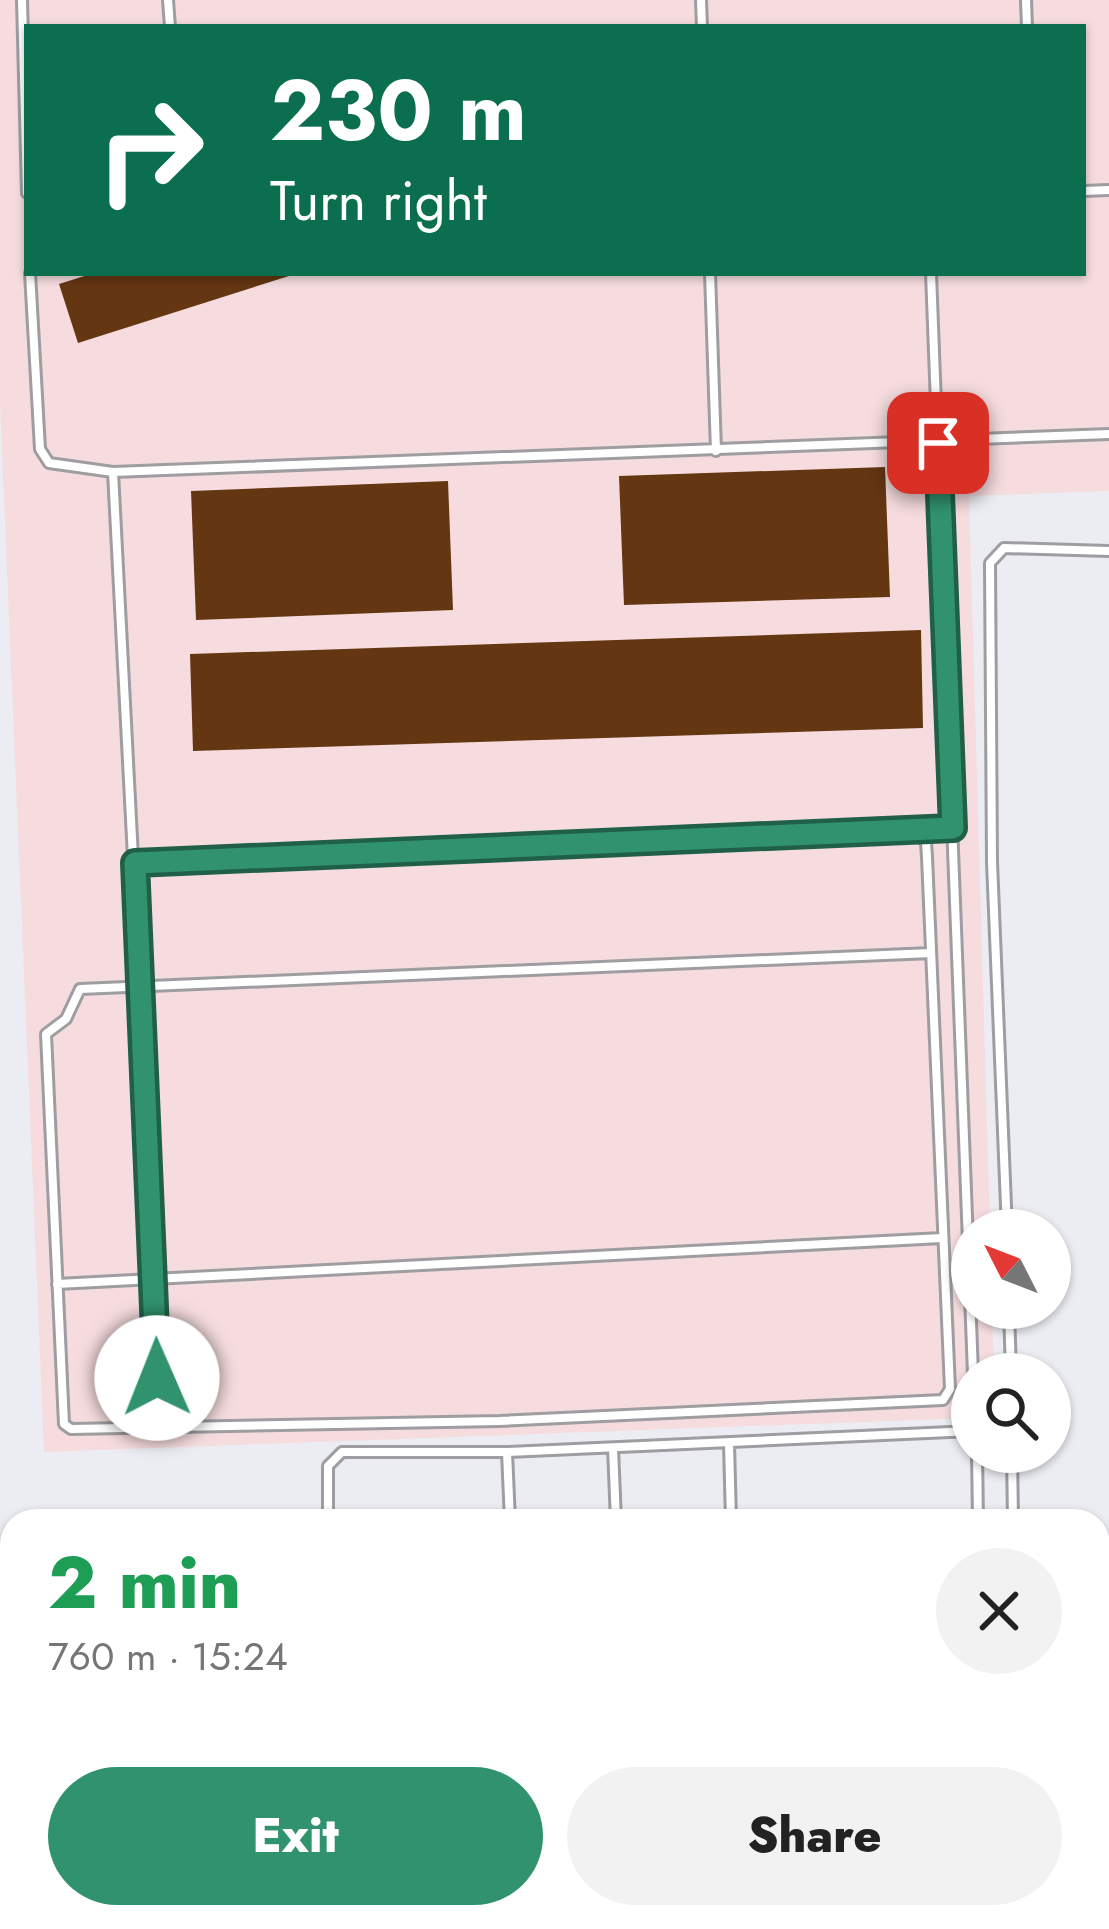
<!DOCTYPE html>
<html lang="en">
<head>
<meta charset="utf-8">
<style>
  :root { --surface:#fff; --page:#f2f2f2; --text:#222; --muted:#767676; --accent:#31936e }
  body { margin:0; font-family:Jost,sans-serif; background:var(--page); color:var(--text); height:100vh; display:flex; flex-direction:column; font-size:45px; white-space:nowrap }
  * { box-sizing:border-box; margin:0 }
  p { font-size:39px; color:var(--muted) }
  .icon { flex:none; width:66px; height:66px; fill:none; stroke:currentColor; stroke-width:2; stroke-linecap:round; stroke-linejoin:round }
  .map { position:relative; flex:1; overflow:hidden }
  .details { position:absolute; left:0px; top:1509px; width:1110px; height:420px; display:flex; flex-direction:column; background:var(--surface); border-radius:36px 36px 0 0; box-shadow:0 3px 9px #0004 }
  .details>* { flex:none }
  .guide { position:absolute; left:24px; top:24px; width:1062px; height:252px; border-radius:0px; box-shadow:0 3px 9px #0004; background:#0b6e4f; color:#fff; overflow:hidden }
  .needle { width:78px; rotate:312deg }
  .tools { position:absolute; left:951px; top:1209px; display:grid; gap:24px }
  .tools a { display:grid; place-items:center; width:120px; height:120px; border-radius:50%; background:var(--surface); box-shadow:0 3px 9px #0004; font-size:60px }
  .pin { position:absolute; display:grid; place-items:center; width:102px; height:102px; color:#fff; margin:-51px; border-radius:24px; box-shadow:0 6px 18px #0006 }
  .me { position:absolute; width:132px; margin:-66px; rotate:359deg; stroke-linejoin:round; filter:drop-shadow(0 0 9px #0008) }
  .turn { display:flex; align-items:center; gap:42px; height:252px; padding:0 48px; font-size:54px }
  .turn .icon { width:156px; height:156px; stroke-width:2.5 }
  .turn b { display:block; font-size:84px; line-height:102px }
  .round { display:grid; place-items:center; flex:none; width:126px; height:126px; border-radius:63px; background:var(--page) }
  .overview { display:flex; align-items:center; justify-content:space-between; height:204px; padding:0 48px }
  h1 { font-size:72px; font-weight:800; line-height:90px; color:#1e9e55 }
  .cta { display:flex; gap:24px; margin-top:auto; padding:24px 48px }
  .cta a { flex:1; height:138px; border-radius:72px; background:var(--accent); color:#fff; font-size:48px; font-weight:800; line-height:138px; text-align:center }
  .cta a+a { background:var(--page); color:var(--text) }
  .map>svg:first-child { display:block }
  .industrial { fill:#f6dcde; fill-rule:evenodd }
  .building { fill:#643612 }
  .lines { fill:none; stroke-linecap:round; stroke-linejoin:round }
  .service-casing { stroke:#9d9da2; stroke-width:14 }
  .service { stroke:#fff; stroke-width:8 }
  .route-casing { stroke:#206048; stroke-width:30 }
  .route { stroke:#31936e; stroke-width:21 }
</style>
</head>
<body>
<div class="map">
<svg width="1109" height="1929" viewBox="0 0 1109 1929">
  <rect width="100%" height="100%" fill="#ecedf2"/>
  <path class="industrial" d="M0,0H1109V491L969,496L990,1230H972V1308H992L994,1374H972V1418L44,1452L0,404ZM27,27H1083V273H27Z"/>
  <path class="building" d="M94,273H289V276L78,343L59,284Z
    M885,467L890,597L624,605L619,476Z
    M448,481L453,610L196,620L191,491Z
    M921,630L923,728L193,751L190,654Z"/>
  <g class="lines">
    <g class="service-casing">
      <path id="service" d="M22,0L27,193
        M168,0L170,27
        M701,0L702,27
        M1026,0L1027,27
        M1083,191L1109,190
        M30,273L40,449L49,463L113,472L1109,434
        M710,273L716,451
        M931,273L973,1374
        M113,472L155,1282L158,1425
        M912,829L926,842L927,857L950,1389L943,1400L499,1421L71,1429L64,1424L46,1034L66,1019L80,989L931,953
        M135,863L953,828
        M1007,1230L992,862L990,563L1004,548L1109,551
        M57,1284L942,1238
        M1009,1308L1011,1374
        M729,1443L731,1521
        M613,1448L616,1521
        M507,1452L510,1521
        M977,1452L978,1521
        M1012,1452L1013,1521
        M328,1521V1466L342,1452H507L972,1431
        M343,1917V1929
        M524,1917L525,1929
        M630,1917V1929
        M744,1917V1929
        M985,1917V1929"/>
    </g>
    <use href="#service" class="service"/>
  </g>
  <g class="lines">
    <g class="route-casing">
      <path id="route" d="M157,1378L135,863L953,828L938,443"/>
    </g>
    <use href="#route" class="route"/>
  </g>
</svg>
<div class="tools">
<a><svg class="needle" viewBox="-14 -14 28 28"><path d="M0-13l5 13h-10z" fill="#e53935"/><path d="M0 13l5-13h-10z" fill="#767676"/></svg></a>
<a><svg class="icon" aria-label="search" viewBox="0 0 24 24"><circle cx="10" cy="10" r="6"/><path d="M15 15l6 6"/></svg></a>
</div>
<div class="pin" style="left:938px;top:443px;background:#d93025"><svg class="icon" aria-label="arrive" viewBox="0 0 24 24"><path d="M6 21V4h12l-3 4 3 4H6"/></svg></div>
<svg class="me" style="left:157px;top:1378px" viewBox="-20 -20 40 40"><circle r="19" fill="#fff"/><path d="M0-13L10 11 0 6-10 11z" fill="#31936e"/></svg>
<div class="guide">
<div class="turn"><svg class="icon" aria-label="right" viewBox="0 0 24 24"><path d="M7 20v-9h11M14 6l5 5-5 5"/></svg><div><b>230 m</b>Turn right</div></div>
</div>
<section class="details">
<div class="overview"><div><h1>2 min</h1><p>760 m · 15:24</p></div><a class="round"><svg class="icon" aria-label="close" viewBox="0 0 24 24"><path d="M6 6l12 12M18 6L6 18"/></svg></a></div>
<div class="cta"><a>Exit</a><a>Share</a></div>
</section>
</div>
</body>
</html>
